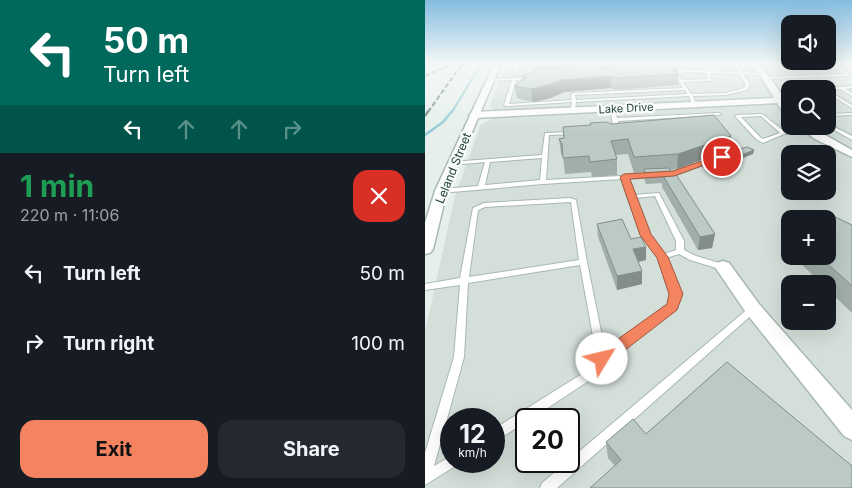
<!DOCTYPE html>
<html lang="en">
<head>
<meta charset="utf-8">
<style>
  :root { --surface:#171b24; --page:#242831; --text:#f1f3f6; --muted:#9ea1a6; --accent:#f4845f }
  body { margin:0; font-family:Inter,sans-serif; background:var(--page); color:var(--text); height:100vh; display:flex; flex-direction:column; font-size:19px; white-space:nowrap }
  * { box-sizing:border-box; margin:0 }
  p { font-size:16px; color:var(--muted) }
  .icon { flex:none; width:28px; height:28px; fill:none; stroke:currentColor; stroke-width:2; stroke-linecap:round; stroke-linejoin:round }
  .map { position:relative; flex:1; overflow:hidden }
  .panel { display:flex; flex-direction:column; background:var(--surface); width:425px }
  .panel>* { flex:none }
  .top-card { background:#00695c; color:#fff; overflow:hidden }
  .buttons { position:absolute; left:356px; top:15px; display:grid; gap:10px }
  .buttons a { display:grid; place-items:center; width:55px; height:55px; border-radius:10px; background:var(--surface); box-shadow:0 5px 20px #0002; font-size:25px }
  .speed { position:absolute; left:15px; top:408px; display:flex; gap:10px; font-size:25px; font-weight:700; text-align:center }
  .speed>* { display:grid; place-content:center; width:65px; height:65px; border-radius:50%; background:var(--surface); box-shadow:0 5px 20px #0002; line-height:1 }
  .speed small { font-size:12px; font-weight:400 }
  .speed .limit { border:2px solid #111; border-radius:8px; background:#fff; color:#111 }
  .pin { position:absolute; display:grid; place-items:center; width:42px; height:42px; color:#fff; margin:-21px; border:2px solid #fff; border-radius:50%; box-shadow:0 1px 5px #0007 }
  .me { position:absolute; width:55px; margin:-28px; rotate:54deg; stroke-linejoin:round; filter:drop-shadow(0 0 4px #0008) }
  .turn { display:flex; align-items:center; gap:18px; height:105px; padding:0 20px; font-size:22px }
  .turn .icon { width:65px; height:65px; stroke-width:2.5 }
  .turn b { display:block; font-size:35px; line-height:42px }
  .lanes { display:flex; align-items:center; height:48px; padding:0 20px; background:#0003; justify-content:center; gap:25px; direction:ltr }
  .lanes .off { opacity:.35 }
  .round { display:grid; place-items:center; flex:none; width:52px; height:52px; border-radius:15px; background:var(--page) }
  .headline { display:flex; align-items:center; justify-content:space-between; height:85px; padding:0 20px }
  h1 { font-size:30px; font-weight:700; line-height:38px; color:#1e9e55 }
  .button { display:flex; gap:10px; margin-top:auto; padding:10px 20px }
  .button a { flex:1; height:58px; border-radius:15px; background:var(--accent); color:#111; font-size:20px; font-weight:700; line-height:58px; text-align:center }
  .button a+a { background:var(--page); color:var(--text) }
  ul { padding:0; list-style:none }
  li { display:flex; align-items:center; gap:15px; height:70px; padding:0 20px }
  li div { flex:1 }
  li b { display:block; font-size:19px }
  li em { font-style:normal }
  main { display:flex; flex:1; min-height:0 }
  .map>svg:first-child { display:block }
  .built { fill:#d4dfda; fill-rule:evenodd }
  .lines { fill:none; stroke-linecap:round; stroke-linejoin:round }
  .stream-far1 { stroke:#8ec9d4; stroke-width:2 }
  .stream { stroke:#8ec9d4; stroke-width:2.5 }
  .service-casing { stroke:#a8b8b2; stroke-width:2 }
  .minor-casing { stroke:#a8b8b2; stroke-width:3 }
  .tertiary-casing { stroke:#a8b8b2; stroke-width:3 }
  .service { fill:#fff; fill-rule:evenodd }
  .minor { fill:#fff; fill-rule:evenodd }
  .tertiary { fill:#fff; fill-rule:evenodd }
  .rail-far1 { stroke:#5f7d75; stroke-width:2; stroke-dasharray:5 2.5; stroke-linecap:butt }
  .rail { stroke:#5f7d75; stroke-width:2.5; stroke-dasharray:7 3; stroke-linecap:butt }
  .wall { fill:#a1aea9 }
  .shaded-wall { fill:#838d89 }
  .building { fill:#bbcac4; stroke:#838d89 }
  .route { fill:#f4845f; stroke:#9f563e }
  .labels { text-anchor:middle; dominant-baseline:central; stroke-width:5; stroke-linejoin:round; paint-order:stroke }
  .far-street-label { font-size:11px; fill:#24423a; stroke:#f7fbf9 }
  .street-label { font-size:12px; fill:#24423a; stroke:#f7fbf9 }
</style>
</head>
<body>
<main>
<section class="panel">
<div class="top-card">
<div class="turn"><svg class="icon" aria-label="left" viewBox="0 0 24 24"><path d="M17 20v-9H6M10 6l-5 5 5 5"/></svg><div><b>50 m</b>Turn left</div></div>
<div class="lanes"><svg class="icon" aria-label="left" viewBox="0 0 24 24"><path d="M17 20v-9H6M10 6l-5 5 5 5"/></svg><svg class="icon off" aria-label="ahead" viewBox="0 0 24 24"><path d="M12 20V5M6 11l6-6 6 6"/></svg><svg class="icon off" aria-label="ahead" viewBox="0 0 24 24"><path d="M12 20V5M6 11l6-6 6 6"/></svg><svg class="icon off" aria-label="right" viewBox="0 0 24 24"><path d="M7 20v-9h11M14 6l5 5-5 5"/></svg></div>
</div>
<div class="headline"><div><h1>1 min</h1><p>220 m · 11:06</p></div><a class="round" style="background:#d93025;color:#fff"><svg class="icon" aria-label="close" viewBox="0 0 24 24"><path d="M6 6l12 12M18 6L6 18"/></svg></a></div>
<ul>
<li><svg class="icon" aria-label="left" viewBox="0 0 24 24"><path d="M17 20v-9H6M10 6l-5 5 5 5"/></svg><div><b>Turn left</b></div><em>50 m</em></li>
<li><svg class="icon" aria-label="right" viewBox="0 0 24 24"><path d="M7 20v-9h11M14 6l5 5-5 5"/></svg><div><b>Turn right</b></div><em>100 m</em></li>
</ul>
<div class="button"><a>Exit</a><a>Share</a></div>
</section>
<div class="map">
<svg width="427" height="488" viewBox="0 0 427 488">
  <rect width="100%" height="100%" fill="#e6efeb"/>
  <path class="built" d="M82,64H427V488H0V332L30,196L56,124L67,119L69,109L64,106ZM365,89H402V126H365ZM365,154H402V191H365ZM365,219H402V256H365ZM365,284H402V321H365ZM26,419H69V461H26ZM101,419H144V461H101Z"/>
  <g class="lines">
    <path class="stream-far1" d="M27,112L56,64"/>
    <path class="stream" d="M0,135L18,122L28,110"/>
    <g class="service-casing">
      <path id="service" d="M91,64H95L91,74L88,75Z
        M309,64H312L317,72L340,74L338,75L318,74L325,85L322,90L301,95L268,96L271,104L269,105L267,104L264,96L151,102L150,110L148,111L146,110L147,102L81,106L79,105L87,80L66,81L64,80L66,79L107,77L106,79L91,80L84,104L147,100L146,96L147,95L146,94L148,93L258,88L249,73H242L241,71L272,70L313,72ZM272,72L282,73L283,79L257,80L252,73ZM286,73L314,74L321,85L319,88L301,93L266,94L258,82L286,81ZM260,90L262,94L151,100L150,95Z
        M349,64H353L359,69L409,67L406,64H410L426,75L424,76L339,79L340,77L420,74L412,69L358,71Z
        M427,86V88L420,89L427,93V96L415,89H389Z
        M402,90L427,105V108L402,93Z
        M402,101L409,107V109H405L402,105Z
        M186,107L190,108L192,118L294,113L296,114L294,115L193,121L194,131L189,132L187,131L189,130L187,120Z
        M427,113V115L402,116V114Z
        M337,114L359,131L383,129L385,130L383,131L359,134L338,143L331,139L310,116L312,115ZM336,116L355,133L338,139L335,137L316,117Z
        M402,123L427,136V140L402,126Z
        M148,132H150V134L124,135L121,180L231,174L232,175L229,177L202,179L208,195L234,193L259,241V250L271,256L301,265L302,267L301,269L298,270L265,260L254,254L241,258L255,294L251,308L181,362L168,378L106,419H101V422L69,442V429L160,372L172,358L155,265L43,283L39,357L9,466L26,456V461H34L32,465L0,485V453L29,357L35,285L0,290V284L35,278L48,208L59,203L145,198L151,200L162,262L180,351L244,304L247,294L233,257L217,235L202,197L197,179L118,184L16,193L13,191L16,189L53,186L60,162L28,165L25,163L26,162L117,155L120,133ZM117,158L115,180L60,185L65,162ZM230,196L251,241V250L239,254L224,235L209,198ZM146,202L154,260L44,277L53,210L60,207Z
        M297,132H301L315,150V152L251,175H239V173L248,172L310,150L297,133Z
        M328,306L331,307L332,309L331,311L132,488H115L117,483L325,307Z"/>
    </g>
    <g class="minor-casing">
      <path id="minor" d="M326,64H333C346,78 365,101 365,120L362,119L352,103L49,118L44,115L49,112L349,98L335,75Z
        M372,126H384L427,150V157L390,139Z
        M298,261L304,263L334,304L427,410V440L419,436L322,314L290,267L292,263Z"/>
    </g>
    <g class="tertiary-casing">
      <path id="tertiary" d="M69,64H76L22,191L8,249L5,253L0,254V223L10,191Z"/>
    </g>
    <use href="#service" class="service"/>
    <use href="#minor" class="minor"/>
    <use href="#tertiary" class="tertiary"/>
    <path class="rail-far1" d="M0,76L27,64
      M3,112L37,64"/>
    <path class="rail" d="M0,116L4,110"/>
  </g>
  <path class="wall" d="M107,64H186V68L176,70L252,72L254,74L253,85L191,90L186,88L139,92L126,98L108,102L92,98L89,86L97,81L96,76L109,72Z
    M186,124L303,150L252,169L245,170L246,173L290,234L287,248L273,250L237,187V183L221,184L219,178V172L209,173L203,154L190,155L192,159V175L167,177L166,172L140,174L138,157L136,154L134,139Z
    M312,150H329L328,154L318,158L312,154Z
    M172,224L221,247V260L213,262L217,284L192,290L173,237Z
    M427,225V313L402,289V284H397L369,257V256H402Z
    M302,362L190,466L183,458L181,442L221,434Z"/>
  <path class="shaded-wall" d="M114,64H186V68L109,74L107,65Z
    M252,68V74L246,69Z
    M185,76L186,88L139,92L126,98L108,102L106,89L137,80Z
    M306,136L303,150L252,169L253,154Z
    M329,150L328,154L318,158L319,154Z
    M290,234L287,248L273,250L275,237Z
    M221,247V260L208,263V249Z
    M217,271V284L192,290V276Z"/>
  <path class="building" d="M204,64H249L252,68L246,69L254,74L191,78L185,76L137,80L124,85L106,89L89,86L101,78L96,76L118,69L175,65L176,70L187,69V65Z
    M289,115L306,136L253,154L209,157L203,139L186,141L192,159L165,162L164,156L138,158L137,144L134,139L139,138L138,127L166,125L165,123L182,122L186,124Z
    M322,147L329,150L319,154L312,150Z
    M244,168L246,173L238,175L221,176L219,169Z
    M250,173L290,234L275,237L237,174Z
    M406,215L427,225V286L394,256H402V219Z
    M197,219L206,239L216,237L221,247L208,249L217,271L192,276L172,224Z
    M302,362L427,466V488H165L196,460L181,442L208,419L221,434Z"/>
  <linearGradient id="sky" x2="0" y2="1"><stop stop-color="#84bce0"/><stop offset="0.48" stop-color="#f4f8f6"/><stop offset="1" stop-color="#f4f8f6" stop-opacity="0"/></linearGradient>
  <rect width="427" height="133" fill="url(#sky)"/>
  <path class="route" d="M294,155L301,157L249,176L205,179L226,234L243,257L258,294L252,310L182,364L177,365L172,364L169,359L172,354L242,304L244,294L232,258L215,235L195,177L199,174L248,171Z"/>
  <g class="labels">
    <g class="far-street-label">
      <text transform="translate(201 108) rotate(-3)">Lake Drive</text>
    </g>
    <g class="street-label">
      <text transform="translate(28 168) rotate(-68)">Leland Street</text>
    </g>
  </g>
</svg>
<div class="buttons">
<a><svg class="icon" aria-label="sound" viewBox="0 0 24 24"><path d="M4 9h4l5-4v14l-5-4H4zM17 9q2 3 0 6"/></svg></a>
<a><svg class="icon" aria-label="search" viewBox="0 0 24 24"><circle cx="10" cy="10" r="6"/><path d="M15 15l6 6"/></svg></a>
<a><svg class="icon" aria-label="layers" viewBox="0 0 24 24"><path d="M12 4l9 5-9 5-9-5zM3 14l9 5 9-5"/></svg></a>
<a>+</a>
<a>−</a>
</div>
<div class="speed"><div>12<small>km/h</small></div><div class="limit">20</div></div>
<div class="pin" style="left:297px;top:157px;background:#d93025"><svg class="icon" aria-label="arrive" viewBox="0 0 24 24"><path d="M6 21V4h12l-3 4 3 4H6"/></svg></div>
<svg class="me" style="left:177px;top:359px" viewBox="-20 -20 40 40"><circle r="19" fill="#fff"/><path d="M0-13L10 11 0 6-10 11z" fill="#f4845f"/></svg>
</div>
</main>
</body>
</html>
